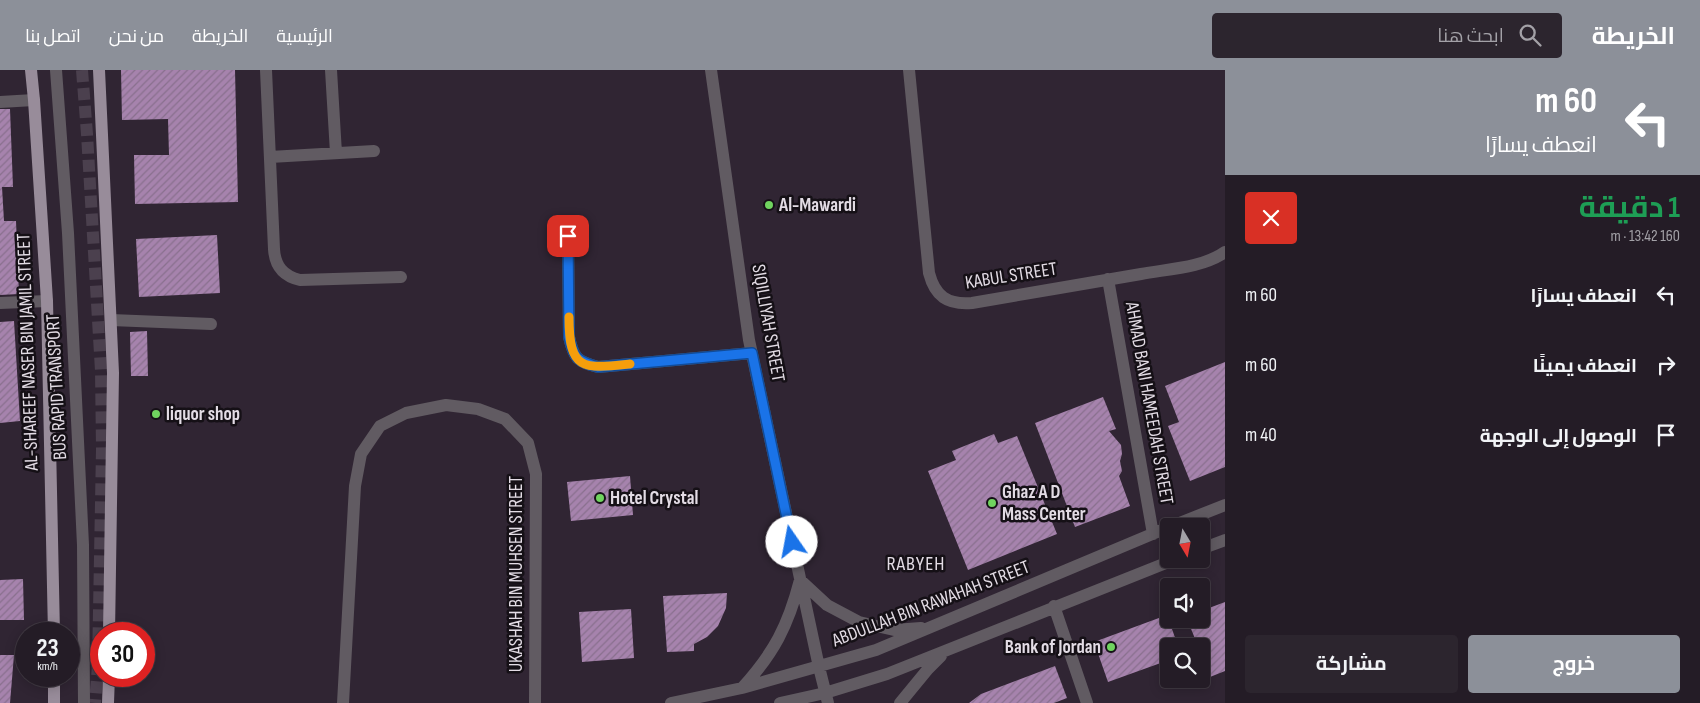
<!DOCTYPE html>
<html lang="ar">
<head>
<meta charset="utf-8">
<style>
  :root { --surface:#241c26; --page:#2c252e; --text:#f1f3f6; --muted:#a3a1a7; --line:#413a43; --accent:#8c9099 }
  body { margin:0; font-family:"Sofia Sans Condensed",Cairo,sans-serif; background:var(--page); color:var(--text); direction:rtl; height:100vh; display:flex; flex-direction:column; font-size:19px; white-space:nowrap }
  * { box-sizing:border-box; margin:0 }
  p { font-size:16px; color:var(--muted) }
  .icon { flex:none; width:28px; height:28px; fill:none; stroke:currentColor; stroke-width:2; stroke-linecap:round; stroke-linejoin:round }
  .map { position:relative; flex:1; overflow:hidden; direction:ltr }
  .sheet { display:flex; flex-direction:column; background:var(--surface); width:475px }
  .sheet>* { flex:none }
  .hud { background:#8c9099; color:#fff; overflow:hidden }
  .needle { width:32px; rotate:170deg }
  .tools { position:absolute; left:1160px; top:448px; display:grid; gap:10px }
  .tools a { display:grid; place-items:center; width:50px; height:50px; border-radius:5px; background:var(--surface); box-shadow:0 2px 12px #0003,0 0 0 1px var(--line); font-size:25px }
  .speed { position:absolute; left:15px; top:552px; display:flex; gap:10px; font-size:25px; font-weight:700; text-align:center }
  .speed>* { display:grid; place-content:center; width:65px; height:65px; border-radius:50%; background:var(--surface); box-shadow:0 2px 12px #0003,0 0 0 1px var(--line); line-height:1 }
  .speed small { font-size:12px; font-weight:400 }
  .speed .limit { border:8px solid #d22; background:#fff; color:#111 }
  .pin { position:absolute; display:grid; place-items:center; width:42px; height:42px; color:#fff; margin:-21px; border-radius:10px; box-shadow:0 2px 8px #0006 }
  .me { position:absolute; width:55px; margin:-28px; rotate:348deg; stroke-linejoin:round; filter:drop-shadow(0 0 4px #0008) }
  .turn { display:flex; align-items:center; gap:18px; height:105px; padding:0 20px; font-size:22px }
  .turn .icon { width:65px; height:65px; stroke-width:2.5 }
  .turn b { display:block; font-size:35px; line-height:42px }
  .round { display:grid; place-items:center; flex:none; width:52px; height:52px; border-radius:5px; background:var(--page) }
  .headline { display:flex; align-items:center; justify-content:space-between; height:85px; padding:0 20px }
  h1 { font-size:30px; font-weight:700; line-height:38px; color:#1e9e55 }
  .cta { display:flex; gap:10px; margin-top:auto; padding:10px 20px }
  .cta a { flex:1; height:58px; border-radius:5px; background:var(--accent); color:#fff; font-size:20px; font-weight:700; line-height:58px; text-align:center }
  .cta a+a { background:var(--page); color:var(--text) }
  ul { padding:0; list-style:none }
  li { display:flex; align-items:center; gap:15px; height:70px; padding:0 20px }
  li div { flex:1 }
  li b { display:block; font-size:19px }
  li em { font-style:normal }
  header { display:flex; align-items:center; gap:30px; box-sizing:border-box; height:70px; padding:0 25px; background:var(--accent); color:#fff }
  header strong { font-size:24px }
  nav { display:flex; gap:28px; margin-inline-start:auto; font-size:18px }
  .search { width:350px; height:45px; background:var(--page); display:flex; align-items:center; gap:12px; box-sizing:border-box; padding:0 18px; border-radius:5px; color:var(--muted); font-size:19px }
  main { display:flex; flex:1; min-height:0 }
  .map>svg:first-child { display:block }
  .building { fill:url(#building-hatch) }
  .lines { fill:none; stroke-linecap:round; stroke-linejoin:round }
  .major-tunnel { stroke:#4b404e; stroke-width:12; stroke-dasharray:12 6; stroke-linecap:butt }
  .minor { stroke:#615b62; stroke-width:12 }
  .major { stroke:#988c9a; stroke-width:12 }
  .route-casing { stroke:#114b97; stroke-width:12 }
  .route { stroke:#1a73e8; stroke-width:9 }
  .slow { stroke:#f59e0b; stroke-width:9 }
  .poi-dot { fill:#70d35f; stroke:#151016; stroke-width:2 }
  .labels { text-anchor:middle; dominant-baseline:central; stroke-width:5; stroke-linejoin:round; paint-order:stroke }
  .poi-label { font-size:19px; font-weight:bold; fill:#e3dce5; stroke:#151016; text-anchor:start }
  .street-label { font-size:19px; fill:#e3dce5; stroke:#151016 }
  .neighbourhood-label { font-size:20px; letter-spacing:1px; fill:#e3dce5; stroke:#151016 }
</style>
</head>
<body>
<header>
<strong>الخريطة</strong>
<div class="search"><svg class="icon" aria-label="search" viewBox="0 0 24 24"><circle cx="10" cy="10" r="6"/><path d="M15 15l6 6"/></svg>ابحث هنا</div>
<nav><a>الرئيسية</a><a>الخريطة</a><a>من نحن</a><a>اتصل بنا</a></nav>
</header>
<main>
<section class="sheet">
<div class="hud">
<div class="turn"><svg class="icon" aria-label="left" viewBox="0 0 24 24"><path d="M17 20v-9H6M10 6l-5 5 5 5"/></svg><div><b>60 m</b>انعطف يسارًا</div></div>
</div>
<div class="headline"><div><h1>1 دقيقة</h1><p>160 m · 13:42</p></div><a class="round" style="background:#d93025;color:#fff"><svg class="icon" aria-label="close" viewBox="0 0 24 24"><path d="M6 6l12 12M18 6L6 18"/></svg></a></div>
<ul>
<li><svg class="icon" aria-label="left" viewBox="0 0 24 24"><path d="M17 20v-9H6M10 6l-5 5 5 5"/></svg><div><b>انعطف يسارًا</b></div><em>60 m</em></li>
<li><svg class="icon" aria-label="right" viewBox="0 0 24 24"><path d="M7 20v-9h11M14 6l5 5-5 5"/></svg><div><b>انعطف يمينًا</b></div><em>60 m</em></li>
<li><svg class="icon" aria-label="arrive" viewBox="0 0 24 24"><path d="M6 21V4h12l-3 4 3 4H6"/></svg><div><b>الوصول إلى الوجهة</b></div><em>40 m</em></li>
</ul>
<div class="cta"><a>خروج</a><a>مشاركة</a></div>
</section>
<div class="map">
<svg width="1225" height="633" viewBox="0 0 1225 633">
  <defs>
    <pattern id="building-hatch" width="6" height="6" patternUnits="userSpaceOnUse" patternTransform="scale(1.25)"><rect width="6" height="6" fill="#a683ad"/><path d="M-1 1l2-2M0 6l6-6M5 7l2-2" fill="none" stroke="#89708e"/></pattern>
  </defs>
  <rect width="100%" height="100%" fill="#302533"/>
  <path class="building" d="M121,0H235L238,132L135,134L134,85H169L168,49L122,50Z
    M0,39H10L13,117H2L4,151H16L19,224L0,225Z
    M217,165L220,223L139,227L136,169Z
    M14,251L20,351L0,353V252Z
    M147,261L148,306H131L130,262Z
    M1225,292V397L1190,411L1168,356L1179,352L1165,316Z
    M1103,327L1116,359L1109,361L1121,375L1122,384L1120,391L1122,401L1119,406L1130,436L1075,457L1035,353Z
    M994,364L998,373L1017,366L1057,464L968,500L928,401L956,390L952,381Z
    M630,406L633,445L571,451L567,412Z
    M23,509L24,550H0V510Z
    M727,523L726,538L718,556L707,567L694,574V581L667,582L663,526Z
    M1225,532V601L1210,607L1201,585V576H1198L1187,549H1201V541Z
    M631,539L634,588L582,592L579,542Z
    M1167,545L1178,576H1169V590L1108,612L1094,572Z
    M0,585H14L10,633H0Z
    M1055,596L1067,628L1054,633H969L981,624Z"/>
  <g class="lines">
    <path class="major-tunnel" d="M82,0L87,64L101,301L102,379L98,595L95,633"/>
    <path class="minor" d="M56,0L68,163L83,475L84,633
      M266,0L274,179C275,196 283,206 300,210L401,207
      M331,0L336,83
      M711,0L749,270L819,597L828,633
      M909,0L929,203C935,226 947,235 972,233C1028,223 1085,214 1141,204C1168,199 1202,198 1225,182
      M0,32L34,30
      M270,87L374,81
      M568,166L569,267C574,289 577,291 598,297L752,283
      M1108,209L1153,464
      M0,233L47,231
      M111,250L211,254
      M1172,456L1225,435
      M1201,479L1225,470
      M1054,536L1087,633
      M742,618C774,583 788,556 800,510L827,535L859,552L894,560L921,558
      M343,633L355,416L361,384L380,356L406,343L446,335L478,339L505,349L528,373L536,404L535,633
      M671,633L742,618L876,580L1169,457
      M780,633L825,623L887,604L1176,489
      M900,633L928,599L941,586"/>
    <path class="major" d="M31,0L34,30L47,231L54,564
      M99,0L113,303L109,564
      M54,633V606
      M108,633L109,606"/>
  </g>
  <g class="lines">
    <g class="route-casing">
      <path id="route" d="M568,166L569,267C574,289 577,291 598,297L752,283L792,472"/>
    </g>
    <use href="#route" class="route"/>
    <path class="slow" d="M569,247C569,301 583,299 630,294"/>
  </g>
  <g class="poi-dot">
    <circle cx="769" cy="135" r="5"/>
    <circle cx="156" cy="344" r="5"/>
    <circle cx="600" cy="428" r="5"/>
    <circle cx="992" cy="433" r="5"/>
    <circle cx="1111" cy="577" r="5"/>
  </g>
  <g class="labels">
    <g class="poi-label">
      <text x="779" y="135">Al-Mawardi</text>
      <text x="166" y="344">liquor shop</text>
      <text x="1002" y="422">Ghaz A D<tspan x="1002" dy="22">Mass Center</tspan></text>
      <text x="610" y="428">Hotel Crystal</text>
      <text x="1101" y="577" text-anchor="end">Bank of Jordan</text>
    </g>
    <g class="street-label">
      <text transform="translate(1011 206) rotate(-9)">KABUL STREET</text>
      <text transform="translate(768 253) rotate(80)">SIQILLIYAH STREET</text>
      <text transform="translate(28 282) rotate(-92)">AL-SHAREEF NASER BIN JAMIL STREET</text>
      <text transform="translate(57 317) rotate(-93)">BUS RAPID TRANSPORT</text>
      <text transform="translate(1149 333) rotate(80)">AHMAD BANI HAMEEDAH STREET</text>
      <text transform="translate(516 504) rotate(-90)">UKASHAH BIN MUHSEN STREET</text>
      <text transform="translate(931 534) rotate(-21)">ABDULLAH BIN RAWAHAH STREET</text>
    </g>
    <g class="neighbourhood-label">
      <text x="916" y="494">RABYEH</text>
    </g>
  </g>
</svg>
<div class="tools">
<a><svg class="needle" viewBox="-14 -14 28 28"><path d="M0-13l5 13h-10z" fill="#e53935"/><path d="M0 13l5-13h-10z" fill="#a3a1a7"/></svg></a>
<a><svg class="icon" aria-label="sound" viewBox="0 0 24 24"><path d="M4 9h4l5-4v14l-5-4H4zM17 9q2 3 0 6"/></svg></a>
<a><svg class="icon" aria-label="search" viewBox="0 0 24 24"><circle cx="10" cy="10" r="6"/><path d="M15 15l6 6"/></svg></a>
</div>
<div class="speed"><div>23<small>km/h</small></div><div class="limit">30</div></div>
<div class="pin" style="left:568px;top:166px;background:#d93025"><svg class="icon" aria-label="arrive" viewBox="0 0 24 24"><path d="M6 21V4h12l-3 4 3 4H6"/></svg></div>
<svg class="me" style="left:792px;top:472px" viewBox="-20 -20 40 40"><circle r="19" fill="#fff"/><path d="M0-13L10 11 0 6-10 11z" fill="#1a73e8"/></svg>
</div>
</main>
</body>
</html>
